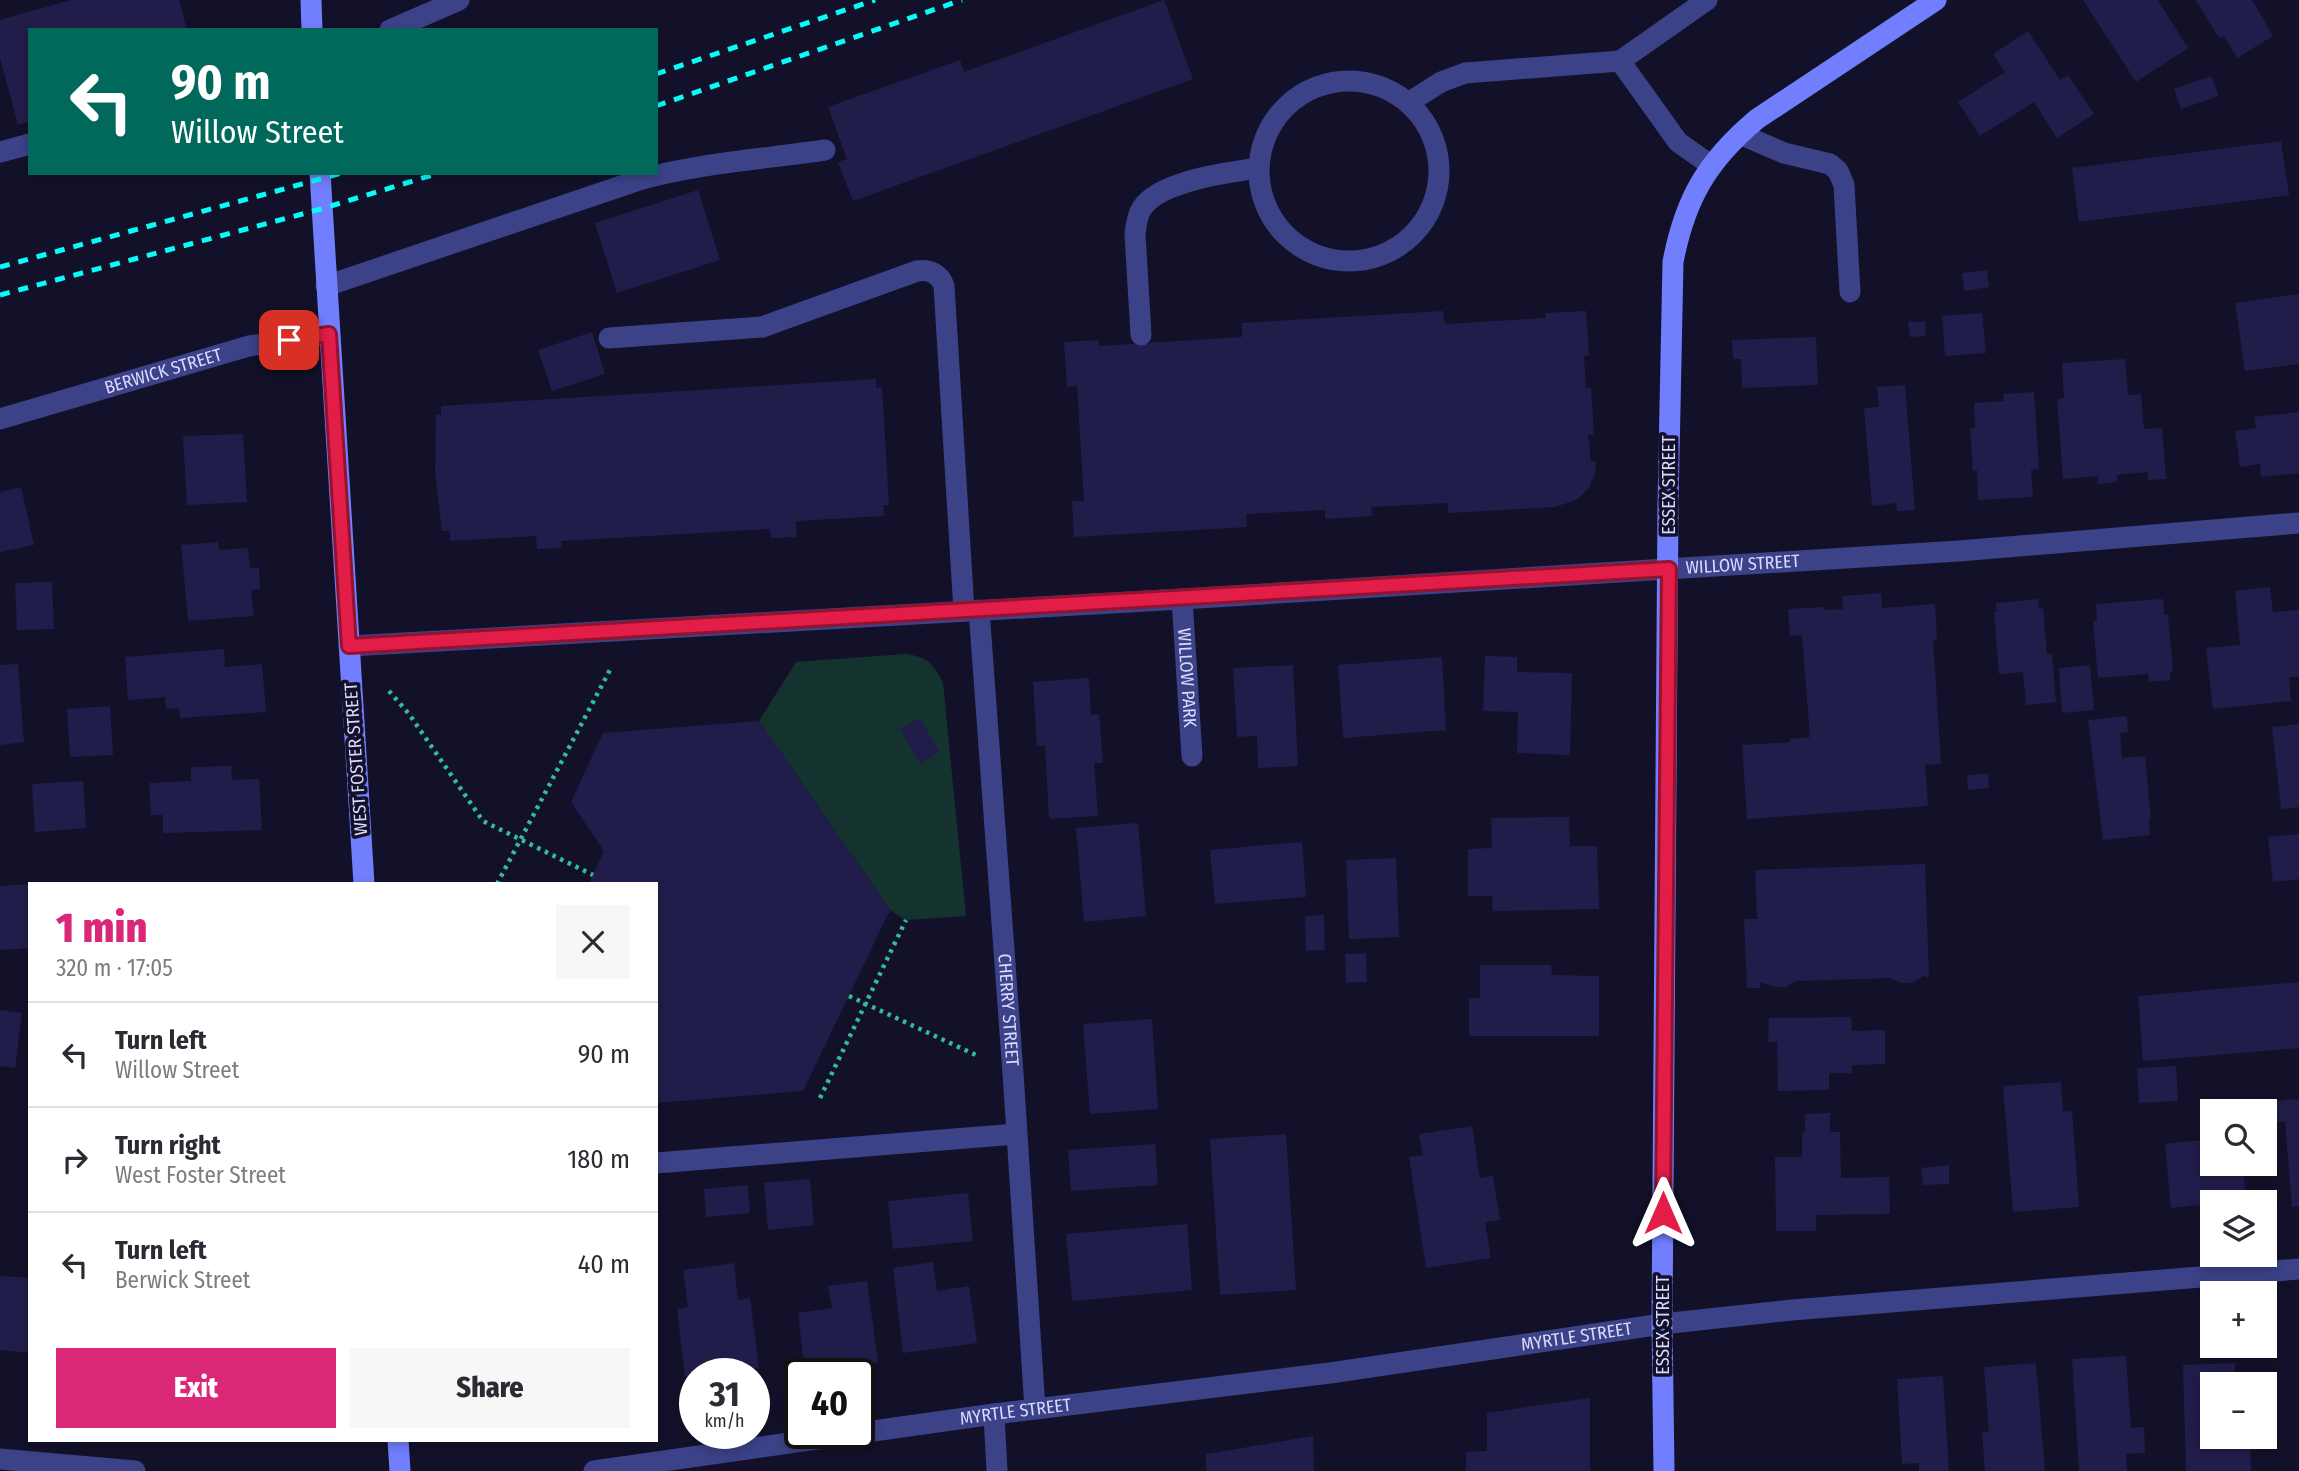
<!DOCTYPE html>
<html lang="en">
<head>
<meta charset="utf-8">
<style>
  :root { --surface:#fff; --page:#f7f7f7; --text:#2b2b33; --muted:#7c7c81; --line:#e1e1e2; --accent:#db2777 }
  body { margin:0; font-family:"Fira Sans Condensed",sans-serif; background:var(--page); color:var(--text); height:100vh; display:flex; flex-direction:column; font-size:26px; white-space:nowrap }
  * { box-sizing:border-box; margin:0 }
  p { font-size:23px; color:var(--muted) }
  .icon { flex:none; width:38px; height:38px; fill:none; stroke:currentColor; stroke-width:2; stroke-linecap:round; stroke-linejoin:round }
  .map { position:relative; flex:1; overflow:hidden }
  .panel { position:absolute; left:28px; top:882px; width:630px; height:560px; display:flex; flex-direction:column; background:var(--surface); border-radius:0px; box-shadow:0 4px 10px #0003 }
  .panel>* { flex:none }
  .banner { position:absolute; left:28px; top:28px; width:630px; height:147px; border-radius:0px; box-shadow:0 4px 10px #0003; background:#00695c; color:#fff; overflow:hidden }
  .buttons { position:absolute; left:2200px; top:1099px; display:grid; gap:14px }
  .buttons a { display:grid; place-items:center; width:77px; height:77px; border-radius:0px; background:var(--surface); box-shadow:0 4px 10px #0003; font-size:35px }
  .speed { position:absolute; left:679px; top:1358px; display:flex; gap:14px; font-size:35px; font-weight:700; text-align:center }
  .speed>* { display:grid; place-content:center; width:91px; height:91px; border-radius:50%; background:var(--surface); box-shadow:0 4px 10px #0003; line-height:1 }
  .speed small { font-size:18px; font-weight:400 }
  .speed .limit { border:4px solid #111; border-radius:10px; background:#fff; color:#111 }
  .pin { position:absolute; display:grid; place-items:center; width:60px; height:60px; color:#fff; margin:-30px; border-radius:14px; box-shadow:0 4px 10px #0006 }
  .me { position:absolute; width:77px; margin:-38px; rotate:0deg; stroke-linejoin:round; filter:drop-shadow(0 0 5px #0008) }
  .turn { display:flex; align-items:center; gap:24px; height:147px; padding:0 28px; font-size:32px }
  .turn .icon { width:91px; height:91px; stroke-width:2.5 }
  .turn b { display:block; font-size:49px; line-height:60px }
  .round { display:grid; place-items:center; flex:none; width:74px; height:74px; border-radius:0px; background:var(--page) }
  .headline { display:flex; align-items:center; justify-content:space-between; height:119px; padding:0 28px }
  h1 { font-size:42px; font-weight:800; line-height:52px; color:var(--accent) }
  .cta { display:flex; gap:14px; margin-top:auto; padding:14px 28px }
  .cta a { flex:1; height:80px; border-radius:0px; background:var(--accent); color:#fff; font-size:28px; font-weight:800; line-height:80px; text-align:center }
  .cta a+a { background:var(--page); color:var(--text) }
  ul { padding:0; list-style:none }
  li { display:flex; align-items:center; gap:21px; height:105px; padding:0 28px; border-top:2px solid var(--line) }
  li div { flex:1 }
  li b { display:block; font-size:26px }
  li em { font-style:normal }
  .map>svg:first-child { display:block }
  .green { fill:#14332f }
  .building { fill:#211d4a }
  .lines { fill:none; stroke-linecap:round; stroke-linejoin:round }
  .path { stroke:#31bba2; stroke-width:4.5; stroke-dasharray:3.5 5; stroke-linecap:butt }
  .lane { stroke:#3c4288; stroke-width:21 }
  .street { stroke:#3c4288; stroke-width:21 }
  .secondary { stroke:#717efe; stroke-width:21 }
  .rail { stroke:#07fdf9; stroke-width:5; stroke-dasharray:10 9; stroke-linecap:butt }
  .route-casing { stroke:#92132f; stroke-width:18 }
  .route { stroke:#e11d48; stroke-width:12 }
  .labels { text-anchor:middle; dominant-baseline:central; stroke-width:7; stroke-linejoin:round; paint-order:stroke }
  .street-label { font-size:18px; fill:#d9d9ff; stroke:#121129 }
</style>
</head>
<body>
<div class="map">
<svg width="2299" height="1471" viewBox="0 0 2299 1471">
  <rect width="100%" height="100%" fill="#121129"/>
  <path class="green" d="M905,654C926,656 935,665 943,683L966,916L906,920L890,910L759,721L796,662Z"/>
  <path class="building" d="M71,0H179L187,30H30V121L18,125L0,58V20Z
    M1164,0L1193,79L853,201L838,162L847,159L828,107L960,60L964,72Z
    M2083,0H2158L2188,48L2136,82Z
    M2196,0H2252L2273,36L2237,58L2224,36L2219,38Z
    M2028,31L2060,80L2068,75L2094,114L2057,138L2034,102L1980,136L1958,102L2005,72L1993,54Z
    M2211,76L2219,96L2181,109L2174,89Z
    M2281,141L2289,195L2079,222L2072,168Z
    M698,190L720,260L617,293L595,223Z
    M1987,270L1989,287L1964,291L1962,273Z
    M2299,294V364L2245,371L2235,303Z
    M1443,311L1445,324L1546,318L1545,313L1586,311L1589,355L1584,356L1586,388H1591L1594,435H1588L1591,461H1596L1595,473L1589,488L1576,500L1555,507L1448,513V503L1371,507L1372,516L1325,519V510L1246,514L1247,527L1074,537L1072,501H1084L1077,386L1067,387L1064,342L1099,340V346L1242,337V323Z
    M1982,313L1986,353L1945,356L1942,316Z
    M1908,322H1925L1926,336L1910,337Z
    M592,332L605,374L552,391L538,350Z
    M1816,337L1818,385L1742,388L1741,359H1733L1732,340Z
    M2125,359L2128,395L2141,394L2144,429L2162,428L2166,479L2148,480V472L2117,475V482L2098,484V476L2063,479L2057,399L2064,398L2062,363Z
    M876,379V388L882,387L889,505H883L884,516L796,521L797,537L771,538L770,529L561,541L562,548L537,549L536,536L450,541V531H442L435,473L436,415H441V406Z
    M1905,385L1915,510L1897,511L1896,503L1872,506L1864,408L1879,407L1877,387Z
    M2034,392L2039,469L2031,470L2033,497L1978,500L1977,470L1973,471L1970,428H1975L1974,403L2004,401L2003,394Z
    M2299,412V473L2261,477L2260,464L2240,467L2235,431L2256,428L2254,417Z
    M243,434L247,502L187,505L183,436Z
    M21,487L34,545L0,552V492Z
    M218,542L219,550L248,548L250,568H259L260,589L251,590L254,616L188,621L181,545Z
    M52,582L54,629L17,630L15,583Z
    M2270,587L2273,612L2299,610V677H2289L2291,701L2213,709L2206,648L2240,645L2235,591Z
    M1881,593L1882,608L1935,604L1937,640H1933L1941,764L1925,765L1928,806L1747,819L1742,745L1790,742V739L1810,737L1802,635L1790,636L1788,609L1824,607V610L1843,609L1842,596Z
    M2038,599L2039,609L2043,608L2047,654H2052L2056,702L2026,705L2023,672L1999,674L1994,612H1997L1996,603Z
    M2163,599L2164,615H2168L2173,671L2170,672V680L2149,682L2148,674L2098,678L2093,621H2097L2096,604Z
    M224,649L225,667L262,664L266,712L180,718L179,708L166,709L165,697L128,700L125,657Z
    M1485,656L1517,657V672L1572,673L1570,755L1517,753L1518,712L1483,711Z
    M1442,657L1446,730L1343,738L1338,665Z
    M18,664L24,742L0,745V665Z
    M1293,665L1298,766L1258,768L1257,736L1237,737L1233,668Z
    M2090,665L2094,710L2062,713L2059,668Z
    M1089,678L1091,715L1099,714L1103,763H1094L1098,816L1049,819L1045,746H1037L1033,682Z
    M110,706L113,755L70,757L67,709Z
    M2127,716L2128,732L2120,733L2122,758L2145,756L2151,819L2149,820L2150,835L2103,840L2088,720Z
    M920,718L939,752L920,764L900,729Z
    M759,721L890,910L803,1091L656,1103V884H589L604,851L571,802L603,733Z
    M2299,724V807L2281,809L2272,727Z
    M231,766L232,780L259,779L262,830L163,833V815H151L149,783L191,781V767Z
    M1988,774L1989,788L1968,790L1967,775Z
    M83,781L86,828L35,832L32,784Z
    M1569,817L1570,846H1597L1599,909L1493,911L1492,896H1468V849L1492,848L1491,818Z
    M1138,823L1146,916L1084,922L1076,828Z
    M2299,834V879L2273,882L2268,837Z
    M1302,842L1306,897L1215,904L1210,850Z
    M1396,858L1399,937L1349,939L1346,860Z
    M1925,864L1929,977L1923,976L1913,983H1901L1891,978L1796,981L1786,987H1775L1760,982V988H1747L1744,919H1757L1755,870Z
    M30,884V948L0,950V886Z
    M1324,915L1325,950L1306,951L1305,916Z
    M1366,953L1367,982L1346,983L1345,954Z
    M1480,965H1551L1552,975L1599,976V1036H1469V998H1480Z
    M2299,982V1048L2143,1061L2138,996Z
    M0,1010L22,1013L15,1068L0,1066Z
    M1851,1017L1852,1031L1885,1030V1064L1852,1065V1073H1829V1090L1778,1091L1777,1042H1768L1769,1018Z
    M1152,1019L1158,1109L1090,1114L1083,1024Z
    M2176,1066L2178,1101L2139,1103L2137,1068Z
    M2061,1082L2063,1112L2072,1111L2079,1207L2013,1212L2003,1086Z
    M2299,1099V1206L2292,1207L2285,1122L2265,1123L2264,1102Z
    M2237,1102L2238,1111H2212V1129L2210,1130L2208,1105Z
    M1830,1113V1132H1840L1841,1178L1889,1177L1890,1214L1816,1215V1231H1776L1775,1157H1802V1132H1805V1114Z
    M1472,1126L1480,1178L1493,1176L1500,1220L1485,1222L1491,1258L1426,1268L1409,1157L1423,1155L1419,1134Z
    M1286,1134L1296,1290L1220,1295L1210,1139Z
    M2212,1139V1164H2243L2246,1200L2212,1202V1213L2200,1214L2199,1205L2171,1208L2165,1144Z
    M1155,1144L1158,1185L1071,1191L1068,1150Z
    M1949,1165V1184L1923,1185L1921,1168Z
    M810,1179L814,1225L768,1230L764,1183Z
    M748,1185L750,1213L706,1217L704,1189Z
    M968,1193L973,1241L893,1249L888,1201Z
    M1187,1224L1192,1290L1072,1301L1066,1234Z
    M933,1262L937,1291L969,1286L977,1343L903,1353L893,1268Z
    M734,1263L738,1300L750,1298L759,1368L714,1374H695V1376L685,1377L677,1309L688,1307L683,1270Z
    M0,1276L30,1278V1353L0,1350Z
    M867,1281L878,1362L805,1372L798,1313L832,1308L828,1286Z
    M2126,1356L2131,1428L2144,1427L2145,1453L2126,1454L2127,1471H2079L2072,1359Z
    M2036,1363L2045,1471H1985L1982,1432L1989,1431L1984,1367Z
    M2235,1363V1378H2245L2246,1384H2212V1437H2250L2251,1471H2186L2183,1365Z
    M1943,1376L1949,1471H1919V1463L1902,1464L1897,1379Z
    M1590,1398V1471H1466V1452L1487,1451V1413Z
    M1313,1436L1314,1471H1206V1454Z"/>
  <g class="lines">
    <path class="path" d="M389,691L409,714L483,821L593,875
      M497,884L611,668
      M849,996L978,1056
      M820,1098L906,920"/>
    <path class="lane" d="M390,30L459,0
      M1620,61L1707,0
      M1259 171a90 90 0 1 1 180 0a90 90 0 1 1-180 0Z
      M1408,103L1441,82L1465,73L1620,61L1678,142L1712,166
      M1740,134L1784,153L1830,164L1838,171L1844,185L1850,292
      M0,152L30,144
      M326,286L642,179C701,163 764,159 825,150
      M1141,335L1135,234C1136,226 1137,215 1142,208C1160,181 1229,172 1259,168
      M609,338L762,327L917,271C930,269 940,274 944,286L964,611
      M656,1163L1016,1134"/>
    <g class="street">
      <path id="s1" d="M0,419L249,346L329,334"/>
      <path id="s2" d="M1182,599L1192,756"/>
      <path id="s3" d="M979,610L1013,1073L1035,1409"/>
      <path id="s4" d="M349,646L1182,599L1959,551L2299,523"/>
      <path d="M994,1414L997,1471"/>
      <path id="s5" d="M859,1433L994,1414L1330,1373L1662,1324L1792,1310L2299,1269"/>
      <path d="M0,1459L135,1471"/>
      <path d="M594,1471L859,1433"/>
    </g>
    <path class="secondary" d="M311,0L312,30
      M320,173L364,884
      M398,1440L400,1471
      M1664,1471L1662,1324L1668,504L1673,262C1685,199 1707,161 1757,119L1936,0"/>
    <path class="rail" d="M656,74L875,0
      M656,106L962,0
      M0,267L342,173
      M0,295L321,209L439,173"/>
  </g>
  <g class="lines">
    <g class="route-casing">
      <path id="route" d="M289,340L329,334L349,646L1669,569L1663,1213"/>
    </g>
    <use href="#route" class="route"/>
  </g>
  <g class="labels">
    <g class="street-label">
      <text stroke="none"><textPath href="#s1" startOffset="170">BERWICK STREET</textPath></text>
      <text transform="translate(1669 485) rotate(-90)">ESSEX STREET</text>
      <text stroke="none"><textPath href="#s4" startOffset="1396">WILLOW STREET</textPath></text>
      <text stroke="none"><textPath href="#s2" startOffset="79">WILLOW PARK</textPath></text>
      <text transform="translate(356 759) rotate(-94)">WEST FOSTER STREET</text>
      <text stroke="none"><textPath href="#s3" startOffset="401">CHERRY STREET</textPath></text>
      <text transform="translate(1663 1325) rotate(-90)">ESSEX STREET</text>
      <text stroke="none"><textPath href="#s5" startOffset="724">MYRTLE STREET</textPath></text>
      <text stroke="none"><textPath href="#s5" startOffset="158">MYRTLE STREET</textPath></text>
    </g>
  </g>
</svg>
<div class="buttons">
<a><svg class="icon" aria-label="search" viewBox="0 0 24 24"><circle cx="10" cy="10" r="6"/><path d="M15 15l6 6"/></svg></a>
<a><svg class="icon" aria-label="layers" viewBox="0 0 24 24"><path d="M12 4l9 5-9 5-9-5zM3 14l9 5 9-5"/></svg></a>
<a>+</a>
<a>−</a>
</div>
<div class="speed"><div>31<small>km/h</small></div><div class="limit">40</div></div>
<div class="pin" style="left:289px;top:340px;background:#d93025"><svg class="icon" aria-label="arrive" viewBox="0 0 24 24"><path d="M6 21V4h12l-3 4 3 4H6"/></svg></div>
<svg class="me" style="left:1663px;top:1213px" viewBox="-20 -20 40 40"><path d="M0-17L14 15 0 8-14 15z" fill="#e11d48" stroke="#fff" stroke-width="4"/></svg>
<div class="banner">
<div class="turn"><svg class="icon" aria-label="left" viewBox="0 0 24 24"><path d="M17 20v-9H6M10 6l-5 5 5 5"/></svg><div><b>90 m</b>Willow Street</div></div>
</div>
<section class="panel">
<div class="headline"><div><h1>1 min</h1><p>320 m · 17:05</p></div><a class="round"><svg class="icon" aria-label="close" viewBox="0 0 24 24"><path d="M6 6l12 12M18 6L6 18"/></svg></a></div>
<ul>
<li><svg class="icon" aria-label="left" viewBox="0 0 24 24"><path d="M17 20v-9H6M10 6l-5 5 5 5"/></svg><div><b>Turn left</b><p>Willow Street</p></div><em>90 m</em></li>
<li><svg class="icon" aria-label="right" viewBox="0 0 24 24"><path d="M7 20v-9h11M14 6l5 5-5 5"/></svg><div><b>Turn right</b><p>West Foster Street</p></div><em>180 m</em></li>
<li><svg class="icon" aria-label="left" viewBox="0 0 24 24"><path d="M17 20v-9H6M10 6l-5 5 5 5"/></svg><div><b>Turn left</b><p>Berwick Street</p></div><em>40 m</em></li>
</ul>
<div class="cta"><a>Exit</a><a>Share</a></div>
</section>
</div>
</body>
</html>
